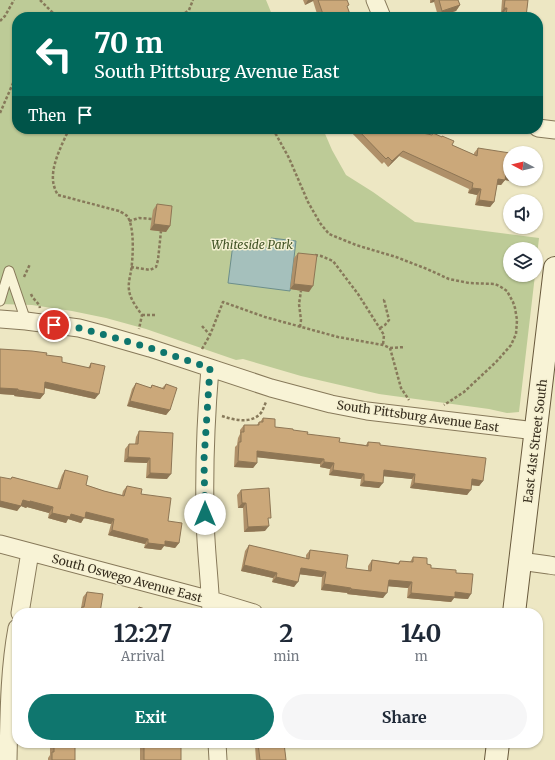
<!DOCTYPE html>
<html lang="en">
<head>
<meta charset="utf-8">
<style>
  :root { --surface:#fff; --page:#f6f6f7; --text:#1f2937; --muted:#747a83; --accent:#0f766e }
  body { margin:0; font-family:Merriweather,serif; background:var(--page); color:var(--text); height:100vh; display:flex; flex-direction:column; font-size:15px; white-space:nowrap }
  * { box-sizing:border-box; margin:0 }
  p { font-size:13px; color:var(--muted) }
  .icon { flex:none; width:22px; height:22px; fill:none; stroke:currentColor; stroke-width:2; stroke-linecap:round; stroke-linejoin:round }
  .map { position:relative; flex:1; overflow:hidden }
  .sheet { position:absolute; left:12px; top:608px; width:531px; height:140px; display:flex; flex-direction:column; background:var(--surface); border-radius:16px; box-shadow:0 1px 3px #0004 }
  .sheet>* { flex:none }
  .guide { position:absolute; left:12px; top:12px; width:531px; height:122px; border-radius:16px; box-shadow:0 1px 3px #0004; background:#00695c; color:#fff; overflow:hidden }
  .needle { width:26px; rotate:277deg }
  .controls { position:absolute; left:503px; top:146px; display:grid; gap:8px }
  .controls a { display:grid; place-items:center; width:40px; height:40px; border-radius:50%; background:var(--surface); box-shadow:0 1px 3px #0004; font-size:20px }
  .pin { position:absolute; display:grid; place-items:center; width:34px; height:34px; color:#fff; margin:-17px; border:2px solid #fff; border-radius:50%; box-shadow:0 1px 4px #0007 }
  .me { position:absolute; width:44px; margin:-22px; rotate:0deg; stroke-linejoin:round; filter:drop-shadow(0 0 3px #0008) }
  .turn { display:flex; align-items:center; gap:14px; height:84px; padding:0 16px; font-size:18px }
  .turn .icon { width:52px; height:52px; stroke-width:2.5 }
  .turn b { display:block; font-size:28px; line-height:34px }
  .then { display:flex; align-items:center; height:38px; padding:0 16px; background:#0003; gap:8px; font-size:15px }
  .eta { display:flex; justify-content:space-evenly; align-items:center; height:68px; text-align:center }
  .eta b { font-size:24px; font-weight:700; line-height:28px }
  .action { display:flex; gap:8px; margin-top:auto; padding:8px 16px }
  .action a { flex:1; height:46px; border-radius:24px; background:var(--accent); color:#fff; font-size:16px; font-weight:700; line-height:46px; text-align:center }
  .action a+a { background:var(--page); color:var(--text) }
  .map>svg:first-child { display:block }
  .green { fill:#bdcb97 }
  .water { fill:#a5c0bc; stroke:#6c8e8b }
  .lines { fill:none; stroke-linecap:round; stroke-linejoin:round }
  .service-casing { stroke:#87795a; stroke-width:11 }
  .minor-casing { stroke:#87795a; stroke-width:19 }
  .secondary-casing { stroke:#695a3d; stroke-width:24 }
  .path { stroke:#87795a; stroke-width:2.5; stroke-dasharray:3 2; stroke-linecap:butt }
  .service { stroke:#f8f3d6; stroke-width:9 }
  .minor { stroke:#f8f3d6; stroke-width:17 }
  .secondary { stroke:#f8f3d6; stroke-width:22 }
  .wall { fill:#af9069 }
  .shaded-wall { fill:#8e7655 }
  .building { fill:#cba87a; stroke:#8e7655 }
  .route { stroke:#0f766e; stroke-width:7; stroke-dasharray:0 12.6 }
  .labels { text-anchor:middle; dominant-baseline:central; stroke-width:3; stroke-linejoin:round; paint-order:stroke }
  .park-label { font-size:12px; font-style:italic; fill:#415325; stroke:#f5f0d2 }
  .street-label { font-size:12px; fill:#372e1e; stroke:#f5f0d2 }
</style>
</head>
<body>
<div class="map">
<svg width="555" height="760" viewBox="0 0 555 760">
  <rect width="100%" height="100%" fill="#ede7c3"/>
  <path class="green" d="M0,0H266L273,17H17V129H323L332,150L346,175L373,192L415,222L539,238L536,265V249H510V275H535L519,412L507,413L489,409L379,394L301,376L243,359L236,360L146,329L106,318L72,311L32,305L0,304Z"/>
  <path class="water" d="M271,238L296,241L290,291L228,283L233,244L269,248Z"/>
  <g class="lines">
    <g class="service-casing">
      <path id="service" d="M9,271L26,321
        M0,301L9,271"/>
    </g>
    <g class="minor-casing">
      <path id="minor" d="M375,0L382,17
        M538,128L555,130
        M0,319L26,321L79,328L98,333L150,348L271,388L331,404L367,411L536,431
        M210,368C206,416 204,464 205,512C205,546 210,579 211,613
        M0,544L211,600L254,613
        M520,561L549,565L555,566
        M20,613L30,552
        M217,743L218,760
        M8,760C9,716 9,671 17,628"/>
    </g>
    <g class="secondary-casing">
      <path id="secondary" d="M514,613L555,268
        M496,760L498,743"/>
    </g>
    <path class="path" d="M40,0L57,17
      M185,13L189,10L193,0
      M178,17L185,13L189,17
      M0,21L5,16L14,0
      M0,113L17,74
      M69,129C62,145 49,168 54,186C55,189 56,192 58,195L119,211C121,212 125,214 127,216C135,226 133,259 131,271C130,277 128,284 129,290C130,299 137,308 142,315L139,329
      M273,129L289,158L308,202L320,223L329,234L356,245L396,257L427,269L449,279L469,283L495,284L501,287L507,291L513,302L515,308L517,320L516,334L511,345L496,362L464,392L444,405
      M129,221L139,218L152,219
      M315,255L321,256L333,261L358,294L384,335L383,345
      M131,267L150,270L156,267L158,260L161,231
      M24,277L30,264
      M31,294C33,300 38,301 40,308
      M142,315H157
      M202,326L210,335
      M300,327L301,320L299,304L301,291
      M380,328L385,325L389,320L384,300H386
      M390,348L405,347
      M202,349L210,335L223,302L265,317L338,337L383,345L390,348L401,388L409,400
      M222,416C234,420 250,424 260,414C263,411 264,406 266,402"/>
    <use href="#service" class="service"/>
    <use href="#minor" class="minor"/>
    <use href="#secondary" class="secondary"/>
  </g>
  <path class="wall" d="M303,0H347V7L351,17H318L313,1L305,5Z
    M430,0H458L460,5L456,11L438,16L434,2L430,3Z
    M502,0H528L526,17H503V13H501Z
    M348,129H415L418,132L452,145L474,155V153L478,148L510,179H518L516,182L505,180L501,185H497L494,202L490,207L475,205L477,195L468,193L469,189L399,156L388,167L384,162L382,164Z
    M157,204L170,226L166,232L150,230L153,210Z
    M298,253L309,292L290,289L294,258Z
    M0,349L46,355L62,362L88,368L91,363L95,399L44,388V394L40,399L14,396L15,395L0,394Z
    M136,383L150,388L152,385L162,388L166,384L170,410L166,415L127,406L132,389Z
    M263,418L275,427L307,434L339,442L366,445L368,442L380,445L483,481L479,486L472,485L467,495L410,488L412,479L384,476L379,488L360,486L361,479L329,475L330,469L320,467V464L257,457V463L253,468L234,467L235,447L237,445L238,438L240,434V430L244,425H257L259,422H260Z
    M139,431L167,479L146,478L147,463L124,462L125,449L129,444H135L136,437Z
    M65,470L86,485L104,491L122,495L123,491L127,486L141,494L168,521L179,543L175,548L164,546L161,550L144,548L145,544L108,535L111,524L84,518L81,523L68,519L66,523L48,518L49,513L27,507L26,508L21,506L17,511L11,479L12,477L57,489L62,475Z
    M241,490L265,531L244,532L243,508H238L237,495Z
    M249,545L306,559V555L310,550L346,568L368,571V566L372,560L398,563L400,561L410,562L413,557L427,564L431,568L456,573L468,599L454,598L451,602L407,598L408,588L388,586L383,598L347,594L348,593L321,590L322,577L299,574L294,587L272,582L273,578L241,571L245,551Z
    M87,592L100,613H58L61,609L79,612L81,608L83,597Z
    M139,607L157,613H135Z
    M50,743H79L76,747H75V760H48V758L50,755Z
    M140,743H186L183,748H181V760H140Z
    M253,743H284L286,760H256L255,746H253Z"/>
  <path class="shaded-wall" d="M308,0H314L313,1L305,5Z
    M432,0H435L434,2L430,3Z
    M460,5L456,11L438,16L442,11Z
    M504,8H507L503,13H501Z
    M506,15L526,17H504Z
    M403,151L399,156L388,167L392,161Z
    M506,174L510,175V179H518L516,182L505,180L501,185L494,184L498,179Z
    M472,188L481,189L477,195L468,193Z
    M479,200L494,202L490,207L475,205Z
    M154,224L170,226L166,232L150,230Z
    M294,284L313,286L309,292L290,289Z
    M45,382L99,394L95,399L41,387Z
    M0,388L18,389L15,395L0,394Z
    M18,390L44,394L40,399L14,396Z
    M130,401L170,410L166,415L127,406Z
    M257,451L324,459L320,464L253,457Z
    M128,457L150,458L147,463L124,462Z
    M238,461L257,463L253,468L234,467Z
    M324,462L334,463L330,469L320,467Z
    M333,470L364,474L361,479L329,475Z
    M384,470L415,474L412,479L381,476Z
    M150,473L171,474L167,479L146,478Z
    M472,479L483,481L479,486L469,485Z
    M364,481L383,483L379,488L360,486Z
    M414,483L471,490L467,495L410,488Z
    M23,500L30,501L53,507L49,513L27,507L26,508L21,506L17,511L0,507V501Z
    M242,503H246L243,508H238Z
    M86,512L114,519L111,524L84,518L81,523L68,519L66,523L48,518L52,513L71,514Z
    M269,526L265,531L244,532L248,527Z
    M112,530L148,539L145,544L108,535Z
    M165,541L179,543L175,548L164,546L161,550L144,548L148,543Z
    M244,565L277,573L273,578L241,571Z
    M301,568L326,572L322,577L297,574Z
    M276,577L298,582L294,587L272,582Z
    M389,580L412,582L408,588L385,586Z
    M324,584L351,588L348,593L321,590Z
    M351,589L387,593L383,598L347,594Z
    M455,592L471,594L468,599L454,598L451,602L407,598L411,593Z
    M181,743H186L183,748H177Z
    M255,743H257L255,746H253Z"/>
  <path class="building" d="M318,0H347L349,5L347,6L351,17H324Z
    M439,0H458L460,5L442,11Z
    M505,0H528L526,17L506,15L507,8H504Z
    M357,129H415L418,132L432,135L433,133L442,137V136L454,141L452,145L477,156L478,148L510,153V175L506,174L505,180L498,179L494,202L479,200L481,189L472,188L473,183L403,151L392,161L388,157L386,159Z
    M157,204L172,206L170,226L154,224Z
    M298,253L317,255L313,286L294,284Z
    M0,349L32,351L47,353L46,355L62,357V362L90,368L91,363L105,366L99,394L45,382L44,394L18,390V389L0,388Z
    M136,383L151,388L152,385L164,389L166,384L177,388L170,410L130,401Z
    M263,418L275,419V427L293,429V430L308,432L307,434L340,438L339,442L368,446V442L380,443V445L486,458L483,481L472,479L471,490L414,483L415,474L384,470L383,483L364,481V474L333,470L334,463L324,462V459L257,451V463L238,461L239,442H241V432H244V425H259V422H263Z
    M139,431L173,433L171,474L150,473V458L128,457L129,444H138Z
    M65,470L88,476L86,485L104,491L124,496L127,486L142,489L141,494L171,498L168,521L182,523L179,543L165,541V545L148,543V539L112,530L114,519L86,512L85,518L71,514L70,517L52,513L53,507L30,501V502L23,500L21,506L0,501V477L11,479L12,477L58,489V488L60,489Z
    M269,488L271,518H268L269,526L248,527L246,503H242L241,490Z
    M249,545L309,559L310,550L348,555L346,568L371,571L372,560L399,564L400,561L413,562V557L427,558V564L431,565V568L456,570V573L473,574L471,594L455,592V597L411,593L412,582L389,580L387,593L351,589V588L324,584L326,572L301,568L298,582L276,577L277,573L244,565Z
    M87,592L103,594L100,613H60L61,609L81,612L82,607H84Z
    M139,607L157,613H137Z
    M54,743H75V760H52V752H54Z
    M144,743H181V760H144Z
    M258,743H284L286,760H260Z"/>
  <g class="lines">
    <path class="route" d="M54,325L79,328L98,333L150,348L210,368L204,460L205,514"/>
  </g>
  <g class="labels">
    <g class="park-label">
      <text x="252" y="244">Whiteside Park</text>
    </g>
    <g class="street-label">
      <text transform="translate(418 416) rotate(8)">South Pittsburg Avenue East</text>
      <text transform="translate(535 441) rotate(-83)">East 41st Street South</text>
      <text transform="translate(127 578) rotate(15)">South Oswego Avenue East</text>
    </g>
  </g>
</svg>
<div class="controls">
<a><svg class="needle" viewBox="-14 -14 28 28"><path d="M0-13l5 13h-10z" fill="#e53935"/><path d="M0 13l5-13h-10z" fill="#747a83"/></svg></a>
<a><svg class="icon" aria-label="sound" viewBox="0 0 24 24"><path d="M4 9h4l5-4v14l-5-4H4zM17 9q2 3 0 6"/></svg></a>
<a><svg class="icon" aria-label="layers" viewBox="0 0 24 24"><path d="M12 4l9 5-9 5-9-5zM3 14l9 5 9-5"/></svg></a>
</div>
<div class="pin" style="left:54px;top:325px;background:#d93025"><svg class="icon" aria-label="arrive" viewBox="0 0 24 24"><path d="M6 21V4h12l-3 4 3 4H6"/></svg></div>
<svg class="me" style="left:205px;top:514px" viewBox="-20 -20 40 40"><circle r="19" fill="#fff"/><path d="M0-13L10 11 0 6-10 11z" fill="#0f766e"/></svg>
<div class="guide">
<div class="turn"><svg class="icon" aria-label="left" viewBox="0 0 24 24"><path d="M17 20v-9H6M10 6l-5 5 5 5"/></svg><div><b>70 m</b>South Pittsburg Avenue East</div></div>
<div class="then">Then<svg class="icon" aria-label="arrive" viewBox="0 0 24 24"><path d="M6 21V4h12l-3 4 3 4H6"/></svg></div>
</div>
<section class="sheet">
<div class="eta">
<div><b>12:27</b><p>Arrival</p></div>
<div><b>2</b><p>min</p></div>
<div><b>140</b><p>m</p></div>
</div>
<div class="action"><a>Exit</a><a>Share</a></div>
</section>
</div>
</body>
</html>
